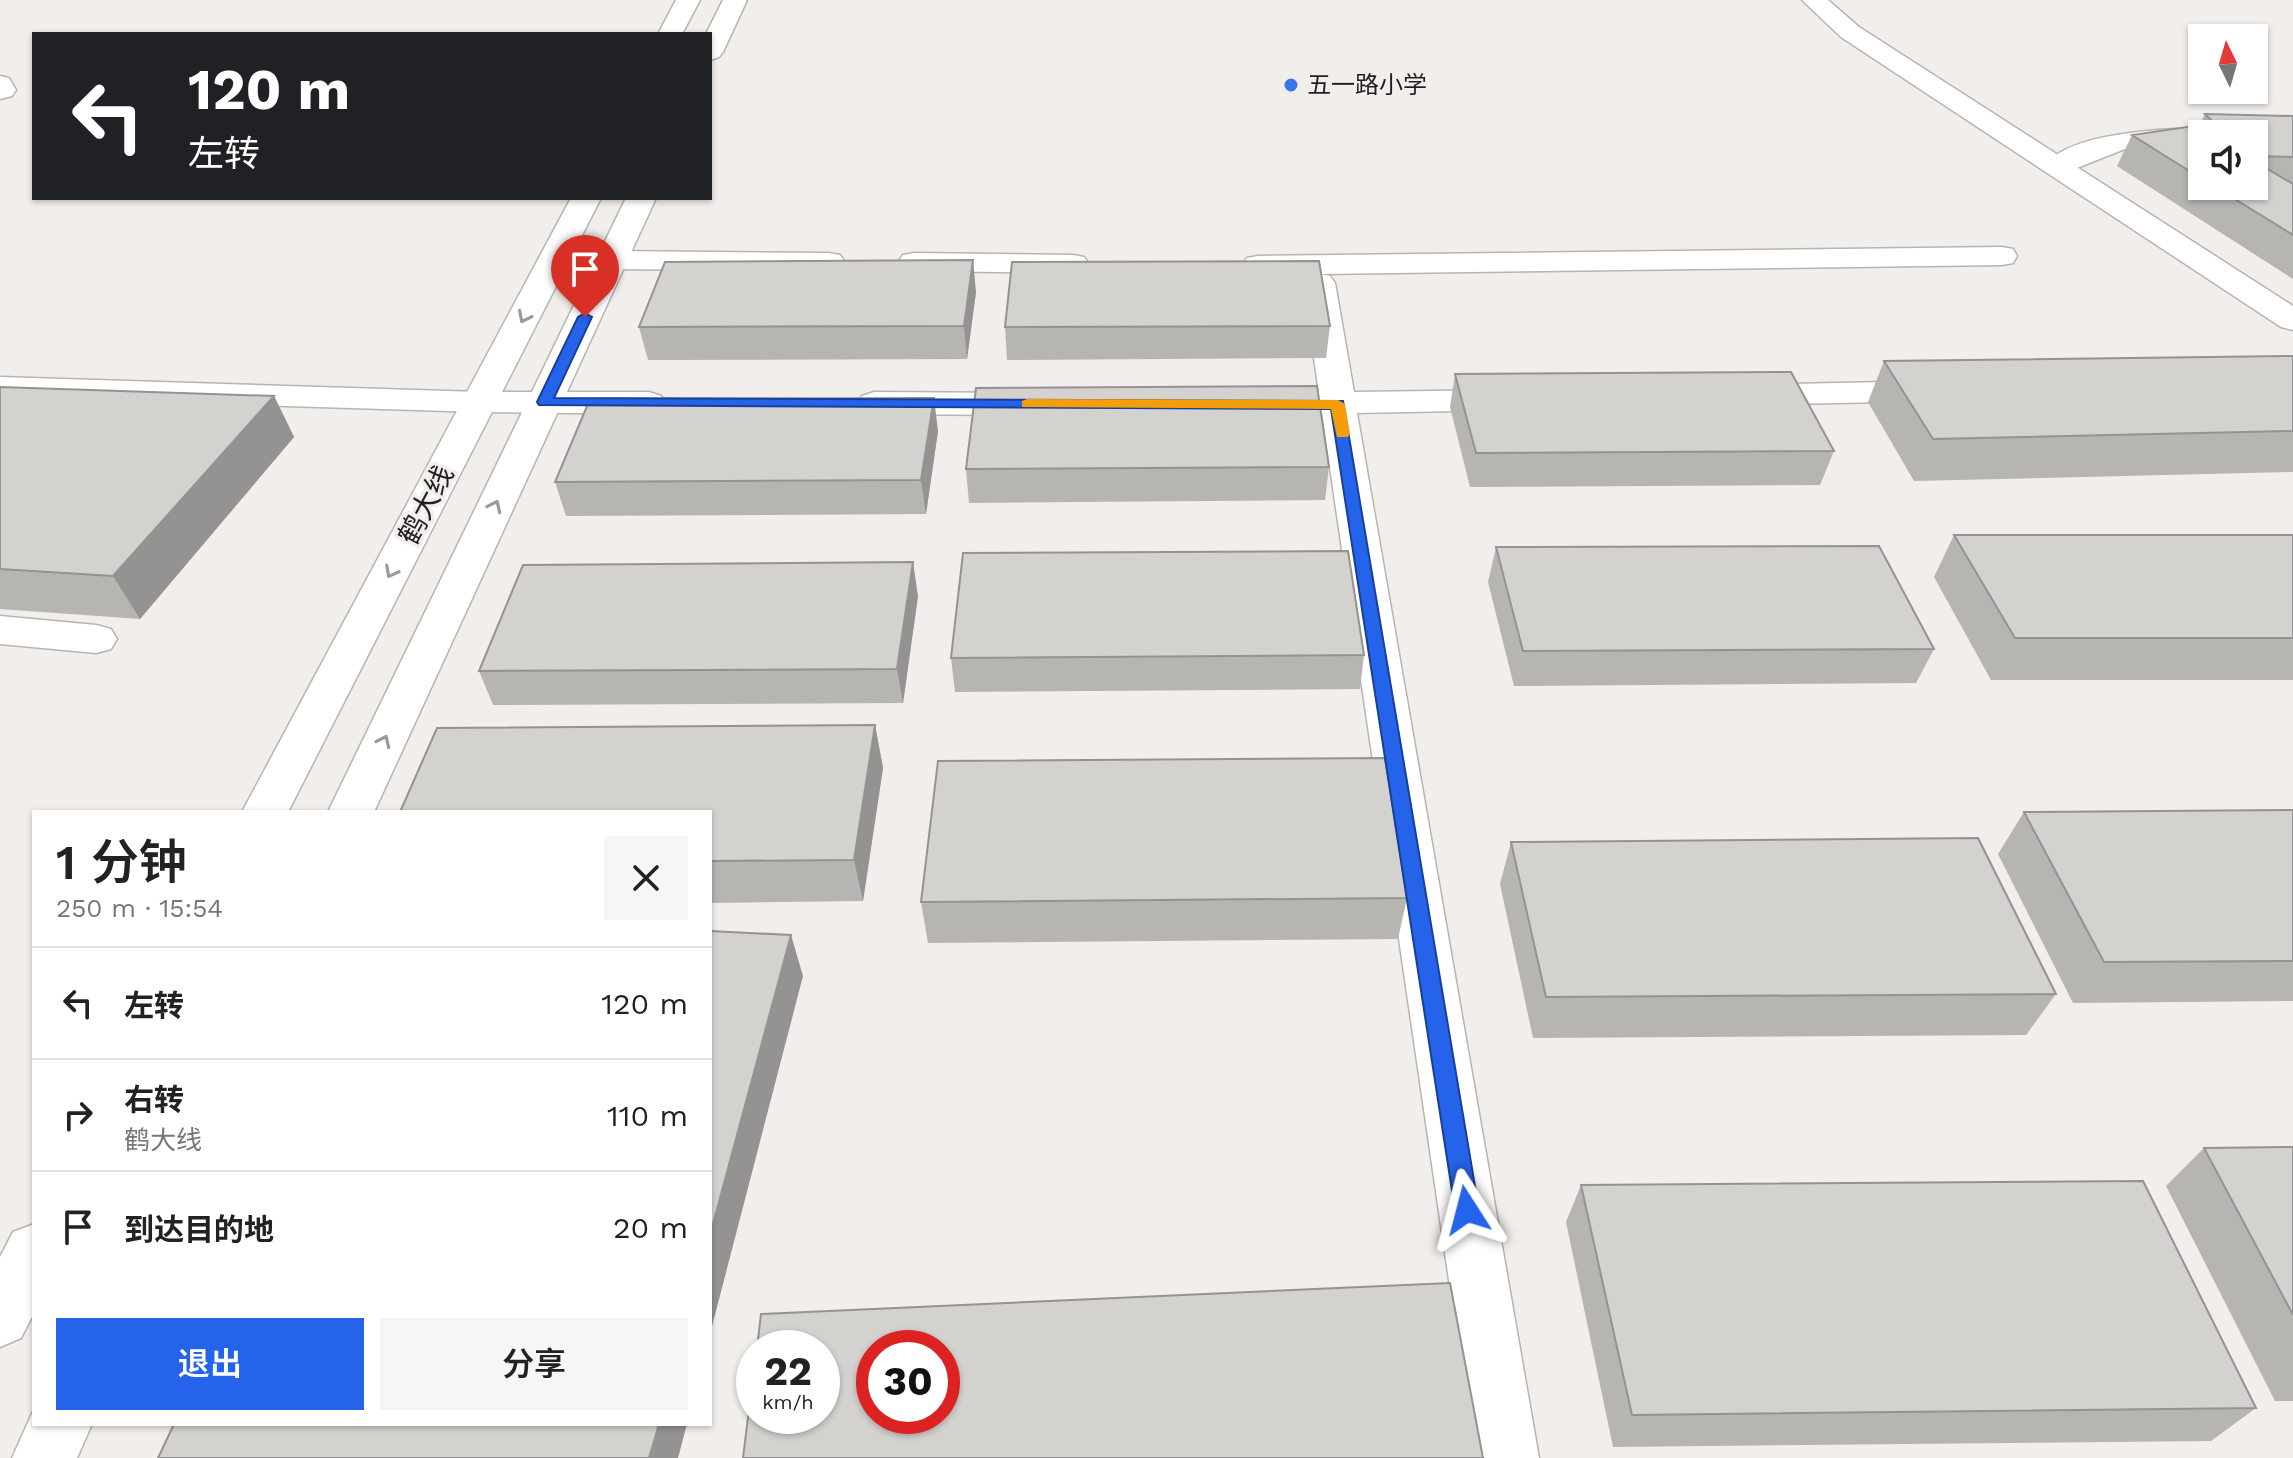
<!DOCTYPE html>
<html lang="zh">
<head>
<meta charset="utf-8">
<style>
  :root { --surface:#fff; --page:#f6f6f6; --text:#222; --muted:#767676; --line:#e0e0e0; --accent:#2563eb }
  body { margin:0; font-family:"Work Sans","Noto Sans SC",sans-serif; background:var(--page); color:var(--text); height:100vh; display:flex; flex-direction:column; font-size:30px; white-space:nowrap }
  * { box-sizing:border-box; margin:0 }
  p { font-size:26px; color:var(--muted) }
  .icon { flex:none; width:44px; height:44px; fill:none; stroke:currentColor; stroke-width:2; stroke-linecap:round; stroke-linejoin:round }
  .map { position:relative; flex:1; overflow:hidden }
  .side { position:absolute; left:32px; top:810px; width:680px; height:616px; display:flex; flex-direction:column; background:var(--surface); border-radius:0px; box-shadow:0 2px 6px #0004 }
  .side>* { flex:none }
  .guide { position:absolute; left:32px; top:32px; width:680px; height:168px; border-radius:0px; box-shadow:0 2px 6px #0004; background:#202124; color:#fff; overflow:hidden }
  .needle { width:52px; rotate:355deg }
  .controls { position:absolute; left:2188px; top:24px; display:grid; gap:16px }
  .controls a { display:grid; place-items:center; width:80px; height:80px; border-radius:0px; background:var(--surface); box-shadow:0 2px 6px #0004; font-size:40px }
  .speed { position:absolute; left:736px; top:1330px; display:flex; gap:16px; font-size:40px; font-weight:700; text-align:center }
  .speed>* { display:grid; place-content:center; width:104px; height:104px; border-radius:50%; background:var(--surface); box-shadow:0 2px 6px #0004; line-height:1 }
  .speed small { font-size:20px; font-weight:400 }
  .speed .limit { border:12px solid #d22; background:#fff; color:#111 }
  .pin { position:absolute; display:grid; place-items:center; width:68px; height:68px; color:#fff; margin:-82px -34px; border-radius:50% 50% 50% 0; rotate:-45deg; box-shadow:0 0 8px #0007 }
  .pin .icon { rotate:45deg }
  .me { position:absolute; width:88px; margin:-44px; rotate:351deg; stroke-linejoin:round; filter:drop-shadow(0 0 6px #0008) }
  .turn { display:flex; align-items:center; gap:28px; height:168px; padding:0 24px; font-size:36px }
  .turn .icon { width:104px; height:104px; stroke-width:2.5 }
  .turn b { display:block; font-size:56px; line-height:68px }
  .round { display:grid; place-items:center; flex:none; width:84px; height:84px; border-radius:0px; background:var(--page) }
  .headline { display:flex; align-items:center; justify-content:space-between; height:136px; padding:0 24px }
  h1 { font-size:48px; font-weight:600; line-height:60px }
  .primary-button { display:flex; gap:16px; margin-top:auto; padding:16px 24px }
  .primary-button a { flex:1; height:92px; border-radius:0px; background:var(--accent); color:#fff; font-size:32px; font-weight:600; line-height:92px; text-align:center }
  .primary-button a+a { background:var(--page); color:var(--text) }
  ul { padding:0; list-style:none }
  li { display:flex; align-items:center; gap:24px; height:112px; padding:0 24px; border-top:2px solid var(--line) }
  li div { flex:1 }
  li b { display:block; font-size:30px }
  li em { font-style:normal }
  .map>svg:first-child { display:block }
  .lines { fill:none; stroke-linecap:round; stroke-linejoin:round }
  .minor-casing { stroke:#b7b4b1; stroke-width:3 }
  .major-casing { stroke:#b7b4b1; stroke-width:3 }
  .minor { fill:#fff; fill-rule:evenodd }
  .major { fill:#fff; fill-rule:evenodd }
  .wall { fill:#b6b5b2; fill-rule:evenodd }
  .shaded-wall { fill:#949391 }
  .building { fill:#d4d2cf; stroke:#949391; stroke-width:2; fill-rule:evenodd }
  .oneway { stroke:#9a9a99 }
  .route { fill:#2563eb; stroke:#184099; stroke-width:2 }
  .slow { fill:#f59e0b }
  .poi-dot { fill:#3b76e5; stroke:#f1eeeb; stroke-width:3 }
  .labels { text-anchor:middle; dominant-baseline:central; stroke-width:7; stroke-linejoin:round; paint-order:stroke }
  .far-poi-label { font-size:24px; fill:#1f1f1d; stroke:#f1eeeb; text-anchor:start }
  .street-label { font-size:28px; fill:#1f1f1d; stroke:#f1eeeb }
</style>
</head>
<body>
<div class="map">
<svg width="2293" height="1458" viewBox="0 0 2293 1458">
  <rect width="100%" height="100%" fill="#f1eeeb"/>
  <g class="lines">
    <g class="minor-casing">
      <path id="minor" d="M0,76L9,78L16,90L12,96L0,99Z
        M2202,128L2214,134H2202V144L2130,147L2059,175L2049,172L2045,166C2068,132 2164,129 2202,128Z
        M2002,247L2013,249L2017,256L2013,263L2002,265L1320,274L1330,276L1335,283L1354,392L1509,390L1521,393L1526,400L1521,407L1509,410L1357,413L1539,1458H1475L1322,413L1258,415L1246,411L1240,404L1246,397L1319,393L1303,283L1308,276L1318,274H1258L1247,272L1242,265L1247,258L1258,256Z
        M612,251L829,253L840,255L845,262L840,269L829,271L612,269L601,267L596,260L601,253Z
        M914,253L1073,255L1084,257L1089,264L1084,271L1073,273L914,271L903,269L898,262L903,255Z
        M0,377L480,392H649L661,396L667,403L661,410L649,414L480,412L0,397Z
        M1933,381L1945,384L1950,391L1945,398L1933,401L1742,405L1730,402L1725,395L1730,388L1742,385Z
        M874,392L1033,393L1045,397L1051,404L1045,411L1033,415L874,414L862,410L856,403L862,396Z
        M0,616L96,625L111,629L117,639L111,649L96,653L0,644Z"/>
    </g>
    <g class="major-casing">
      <path id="major" d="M676,0H700L682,34H658Z
        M723,0H747L723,52L719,57L710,60V34H706Z
        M1802,0H1828L1859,27L2293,306V330L2281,327L1841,37Z
        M571,198H601L288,812H242Z
        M626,198H656L374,812H328Z
        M34,1224V1313L21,1338L0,1347V1257L13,1232Z
        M34,1409V1424H92L77,1458H12Z"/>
    </g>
    <use href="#minor" class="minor"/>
    <use href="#major" class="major"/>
  </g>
  <path class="wall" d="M2205,114L2293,116V279L2117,166L2132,135L2198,128ZM2202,134H2254V186H2202Z
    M976,292L967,359L648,360L639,327Z
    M1330,326L1326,358L1007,360L1005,327Z
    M2293,356V472L1914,481L1868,402L1884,361Z
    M1455,374L1834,451L1820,485L1470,487L1450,407Z
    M0,387L274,396L294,437L140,619L0,609Z
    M938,431L926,514L566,516L555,482Z
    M1329,467L1325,500L969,503L966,469Z
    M1954,535H2293V680H1991L1934,577Z
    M1496,547L1934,649L1916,683L1514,686L1488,582Z
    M918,596L903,703L493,705L479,671Z
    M1364,655L1360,689L955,692L951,658Z
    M875,725L883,768L863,901L710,903V812Z
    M2293,810V1001L2073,1003L1998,854L2024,812Z
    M1511,842L2056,994L2026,1035L1533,1038L1500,884Z
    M1407,898L1398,939L928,943L921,902Z
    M2293,1147V1401H2275L2166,1186L2204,1148Z
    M1581,1185L2256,1408L2211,1441L1613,1447L1566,1222Z"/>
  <path class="shaded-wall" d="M973,260L976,292L967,359L964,326Z
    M274,396L294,437L140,619L113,576Z
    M934,398L938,431L926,514L921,480Z
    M913,562L918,596L903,703L897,669Z
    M875,725L883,768L863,901L854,860Z
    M791,935L803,976L710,1334V1235Z
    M659,1424H687L678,1458H649Z"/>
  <path class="building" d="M2205,114L2293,116V157L2254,156V134H2225Z
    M2194,126L2208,134H2202V179L2132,135Z
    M2254,161L2293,184V235L2214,186H2254Z
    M973,260L964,326L639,327L665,262Z
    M1319,261L1330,326L1005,327L1012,262Z
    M2293,356V431L1933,439L1884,361Z
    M1791,372L1834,451L1476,453L1455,374Z
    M1317,386L1329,467L966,469L976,388Z
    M0,387L274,396L113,576L0,569Z
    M934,398L921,480L555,482L590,399Z
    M1954,535H2293V638H2015Z
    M1879,546L1934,649L1523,651L1496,547Z
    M1348,551L1364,655L951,658L963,553Z
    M913,562L897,669L479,671L523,565Z
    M875,725L854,860L710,861V812H400L437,728Z
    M1385,758L1407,898L921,902L938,761Z
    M2293,810V961L2104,962L2024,812Z
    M1978,838L2056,994L1546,997L1511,842Z
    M710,931L791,935L710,1235Z
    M2293,1147V1315L2204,1148Z
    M2143,1181L2256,1408L1632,1415L1581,1185Z
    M1450,1283L1483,1458H743L754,1369V1416H822V1348H757L761,1314ZM874,1348H942V1416H874Z
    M174,1424H659L649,1458H158Z"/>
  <defs><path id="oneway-chevron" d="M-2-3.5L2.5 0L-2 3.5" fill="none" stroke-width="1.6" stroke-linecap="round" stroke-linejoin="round" transform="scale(2)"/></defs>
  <g class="oneway">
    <use href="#oneway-chevron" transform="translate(524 317) rotate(117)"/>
    <use href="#oneway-chevron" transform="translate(495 506) rotate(-65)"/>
    <use href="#oneway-chevron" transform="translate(391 572) rotate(118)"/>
    <use href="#oneway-chevron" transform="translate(384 741) rotate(-65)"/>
  </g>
  <path class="route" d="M585,313L592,317L554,398L1343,401L1479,1210L1475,1218L1467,1221L1458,1218L1455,1210L1331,409L539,405L537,402L578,317Z"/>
  <path class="slow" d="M1027,399L1338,400L1345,404L1350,434L1348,437H1337L1331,409L1022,407V401Z"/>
  <circle class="poi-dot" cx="1291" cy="85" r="8"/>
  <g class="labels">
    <g class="far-poi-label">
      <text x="1307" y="85">五一路小学</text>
    </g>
    <g class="street-label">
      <text transform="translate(426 505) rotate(-62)">鹤大线</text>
    </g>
  </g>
</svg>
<div class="controls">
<a><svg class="needle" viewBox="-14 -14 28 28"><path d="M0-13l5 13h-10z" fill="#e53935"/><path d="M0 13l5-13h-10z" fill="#767676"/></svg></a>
<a><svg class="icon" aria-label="sound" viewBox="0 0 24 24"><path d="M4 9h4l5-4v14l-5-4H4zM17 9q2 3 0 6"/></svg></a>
</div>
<div class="speed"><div>22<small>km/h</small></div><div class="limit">30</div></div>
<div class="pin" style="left:585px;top:317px;background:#d93025"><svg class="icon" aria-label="arrive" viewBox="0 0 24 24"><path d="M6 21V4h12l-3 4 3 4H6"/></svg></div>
<svg class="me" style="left:1467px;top:1210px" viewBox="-20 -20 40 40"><path d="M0-17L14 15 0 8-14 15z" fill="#2563eb" stroke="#fff" stroke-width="4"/></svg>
<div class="guide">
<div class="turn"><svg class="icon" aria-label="left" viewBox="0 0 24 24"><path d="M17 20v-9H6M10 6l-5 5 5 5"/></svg><div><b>120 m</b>左转</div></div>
</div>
<section class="side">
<div class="headline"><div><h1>1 分钟</h1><p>250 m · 15:54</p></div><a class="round"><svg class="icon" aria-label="close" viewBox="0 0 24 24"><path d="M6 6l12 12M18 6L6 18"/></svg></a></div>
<ul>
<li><svg class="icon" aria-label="left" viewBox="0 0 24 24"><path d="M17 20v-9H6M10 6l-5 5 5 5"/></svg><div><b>左转</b></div><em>120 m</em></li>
<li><svg class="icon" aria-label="right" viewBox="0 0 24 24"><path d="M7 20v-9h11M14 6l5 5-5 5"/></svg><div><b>右转</b><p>鹤大线</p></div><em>110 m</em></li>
<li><svg class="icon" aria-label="arrive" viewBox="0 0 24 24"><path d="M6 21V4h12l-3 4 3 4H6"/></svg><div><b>到达目的地</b></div><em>20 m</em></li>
</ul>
<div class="primary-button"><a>退出</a><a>分享</a></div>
</section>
</div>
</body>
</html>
